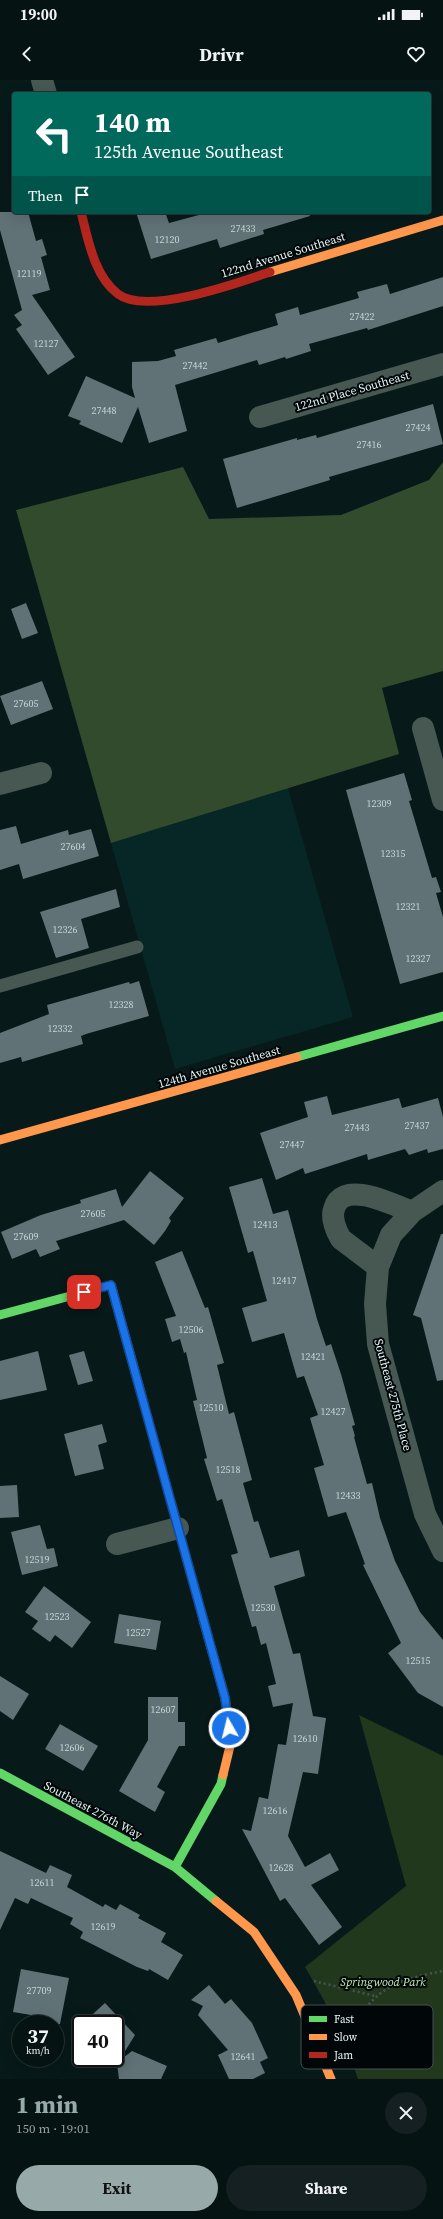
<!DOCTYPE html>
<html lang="en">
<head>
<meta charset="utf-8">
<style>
  :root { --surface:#061313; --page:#142021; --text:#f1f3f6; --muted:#989ea0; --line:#273233; --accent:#97a9a8 }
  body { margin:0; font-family:"Source Serif 4",serif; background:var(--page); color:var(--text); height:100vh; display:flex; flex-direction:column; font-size:15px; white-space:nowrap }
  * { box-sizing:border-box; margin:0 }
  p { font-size:13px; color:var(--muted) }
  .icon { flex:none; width:22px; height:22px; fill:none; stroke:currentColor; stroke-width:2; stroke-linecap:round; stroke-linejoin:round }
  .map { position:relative; height:1999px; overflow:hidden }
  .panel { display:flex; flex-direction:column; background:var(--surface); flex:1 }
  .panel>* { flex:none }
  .top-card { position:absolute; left:12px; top:12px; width:419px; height:122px; border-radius:4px; box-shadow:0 4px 16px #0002,0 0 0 1px var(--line); background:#00695c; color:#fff; overflow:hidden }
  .speed { position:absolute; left:12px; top:1935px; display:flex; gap:8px; font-size:20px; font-weight:700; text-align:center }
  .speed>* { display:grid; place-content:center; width:52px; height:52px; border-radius:50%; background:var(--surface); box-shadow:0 4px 16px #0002,0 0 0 1px var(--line); line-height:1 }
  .speed small { font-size:10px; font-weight:400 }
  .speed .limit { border:2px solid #111; border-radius:6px; background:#fff; color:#111 }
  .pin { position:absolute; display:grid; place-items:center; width:34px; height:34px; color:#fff; margin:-17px; border-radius:8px; box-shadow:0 2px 6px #0006 }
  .me { position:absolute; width:44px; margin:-22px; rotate:352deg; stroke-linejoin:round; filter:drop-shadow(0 0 3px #0008) }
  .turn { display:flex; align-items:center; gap:14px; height:84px; padding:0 16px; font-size:18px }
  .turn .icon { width:52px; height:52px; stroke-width:2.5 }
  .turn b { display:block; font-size:28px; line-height:34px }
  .then { display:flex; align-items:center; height:38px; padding:0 16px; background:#0003; gap:8px; font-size:15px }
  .round { display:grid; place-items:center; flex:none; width:42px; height:42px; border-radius:21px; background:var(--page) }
  .head { display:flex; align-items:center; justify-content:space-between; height:68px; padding:0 16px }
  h1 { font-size:24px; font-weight:700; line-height:30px; color:var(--accent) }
  .primary-button { display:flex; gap:8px; margin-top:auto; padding:8px 16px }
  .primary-button a { flex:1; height:46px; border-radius:24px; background:var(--accent); color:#111; font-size:16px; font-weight:700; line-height:46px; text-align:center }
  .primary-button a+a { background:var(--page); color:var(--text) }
  .status { display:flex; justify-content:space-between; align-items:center; height:28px; padding:0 20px; background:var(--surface); direction:ltr }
  .status svg { height:11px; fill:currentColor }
  header { display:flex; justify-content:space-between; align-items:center; height:52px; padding:0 16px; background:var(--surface); font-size:18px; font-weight:700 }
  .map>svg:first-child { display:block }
  .built { fill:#072626 }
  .green { fill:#21381d }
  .forest { fill:#324b2d }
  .building { fill:#607276 }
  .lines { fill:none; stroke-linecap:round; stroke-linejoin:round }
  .path { stroke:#485553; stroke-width:2.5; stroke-dasharray:2 3; stroke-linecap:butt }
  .lane { stroke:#475752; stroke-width:13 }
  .street { stroke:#475752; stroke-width:22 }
  .fast { stroke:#63d668; stroke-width:9 }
  .slow { stroke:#ff974d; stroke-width:9 }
  .jam { stroke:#b3261e; stroke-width:9 }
  .route-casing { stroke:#114b97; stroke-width:10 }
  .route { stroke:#1a73e8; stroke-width:7 }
  .labels { text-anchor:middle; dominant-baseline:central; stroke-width:4; stroke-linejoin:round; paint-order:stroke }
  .number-label { font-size:10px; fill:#c3d5d5 }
  .street-label { font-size:12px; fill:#e4f6f5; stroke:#010708 }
  .park-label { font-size:12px; font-style:italic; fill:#bfeeb0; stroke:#010708 }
  .key { fill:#010708; stroke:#454f4f; stroke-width:1 }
  .key-label { font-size:11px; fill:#e4f6f5 }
</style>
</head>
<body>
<div class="status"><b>19:00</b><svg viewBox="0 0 49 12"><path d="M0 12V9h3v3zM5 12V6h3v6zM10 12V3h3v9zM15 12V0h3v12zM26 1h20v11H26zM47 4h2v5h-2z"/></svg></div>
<header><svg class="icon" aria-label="back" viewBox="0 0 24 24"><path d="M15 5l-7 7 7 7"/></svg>Drivr<svg class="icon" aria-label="heart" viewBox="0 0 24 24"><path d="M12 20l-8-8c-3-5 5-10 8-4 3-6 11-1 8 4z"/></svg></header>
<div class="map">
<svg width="443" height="1999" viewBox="0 0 443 1999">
  <rect width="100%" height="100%" fill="#081919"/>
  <path class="built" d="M288,708L353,937L175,989L111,763Z"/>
  <path class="green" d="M359,1635L443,1676V1999H358C346,1959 326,1923 305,1887L406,1806Z"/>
  <path class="forest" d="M443,382V591L382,608L399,674L111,763L16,430L183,387L209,439L341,435L429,400Z"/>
  <path class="building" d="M0,132H28L36,161L42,159L47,175L41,177L50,210L32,215L75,277L48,295L16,249L22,245L14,235L22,230L0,150Z
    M136,132H165L169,143L210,132H309L310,136L263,150L264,154L220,168L217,159L151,179Z
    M443,197V226L368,250L367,248L309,264L311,271L286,279L285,277L259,285L257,280L175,305L187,351L149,363L138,327L122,363L79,344L81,341L68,336L86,296L135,318L132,307V282L158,281L176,276L174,270L216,258L218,263L278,245L275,234L298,227L300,235L359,218L357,212L387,204L390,214Z
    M433,324L443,364L329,397L330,400L237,428L223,379L297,358V360L316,355L317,358Z
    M26,523L38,553L22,559L11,529Z
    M42,601L53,629L11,645L0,616Z
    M404,693L412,720L409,721L432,798L436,797L441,812L436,813L443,837V892L400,904L346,710Z
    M16,746L21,764L68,750L69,755L91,749L99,776L23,799L19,784L0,790V750Z
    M116,809L120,827L81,839L89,868L56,878L40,832Z
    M139,901L149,936L86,954L81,956L83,964L22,982L21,977L0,983V953L49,934L47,925L129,902L130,904Z
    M327,1016L332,1035L399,1018L402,1028L438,1018L443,1037V1069L428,1073L427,1069L409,1075L405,1069L368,1080L367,1074L305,1094L303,1088L276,1100L260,1053L308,1037L304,1022Z
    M150,1091L184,1118L169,1138L171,1141L165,1151L154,1165L124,1140L56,1161L60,1169L40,1177L36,1169L12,1179L1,1152L41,1135L81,1123L80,1120L116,1109L122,1127Z
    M262,1098L273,1134L288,1130L317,1239L326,1266L331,1264L341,1294L355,1345L352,1346L355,1356L354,1357L367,1404L372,1403L380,1438L395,1481L420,1532L443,1560V1627L418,1613L388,1573L401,1563L363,1485L365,1484L346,1432L328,1437L314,1388L324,1385L310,1338L318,1335L304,1296L297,1298L284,1253L252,1262L242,1228L267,1221L253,1171L248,1173L229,1107Z
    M441,1154H443V1300L437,1301L421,1238L413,1235Z
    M182,1171L205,1228L208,1227L224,1283L217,1285L229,1334L234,1332L252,1400L243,1403L254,1442L258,1441L270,1478L299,1470L305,1496L274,1506L293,1574L300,1573L313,1636L326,1638L318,1694L303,1692L288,1756L305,1787L330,1773L339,1790L311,1805L342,1847L319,1865L285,1818L280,1821L242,1749L251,1751L259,1717L268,1719L278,1664L286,1665L293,1623L273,1627L268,1606L276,1604L266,1563L261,1565L256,1546L252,1547L231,1475L238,1473L222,1419L217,1421L204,1379L207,1378L193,1321L197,1320L186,1272L184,1273L180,1259L172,1262L165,1239L176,1236L155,1182Z
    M38,1271L47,1310L0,1320V1281Z
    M84,1271L93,1301L78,1305L69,1275Z
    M102,1344L107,1362L98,1365L104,1389L75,1396L64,1354Z
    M17,1405L19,1437L0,1438V1406Z
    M40,1445L47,1469L54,1468L58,1486L22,1495L11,1452Z
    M44,1506L91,1542L72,1568L55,1555L50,1562L32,1549L38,1541L25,1532Z
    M119,1534L161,1541L156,1570L114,1563Z
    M0,1596L29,1614L13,1640L0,1631Z
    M148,1617H178V1642H185V1666H179L157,1707L165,1712L155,1732L119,1711L148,1660Z
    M60,1644L98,1666L83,1691L45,1669Z
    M0,1771L46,1793L50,1785L72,1795L67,1807L103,1827L105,1824L116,1830L120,1824L140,1835L138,1838L166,1853L161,1862L183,1875L168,1900L149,1889L148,1891L137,1887L80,1858L83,1852L70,1844L73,1838L31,1818L28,1824L15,1818L0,1850Z
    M21,1889L69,1898L60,1944H36L37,1936L13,1932Z
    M209,1905L225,1924L231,1919L252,1943L268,1978L260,1982L265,1993L253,1999H229L218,1975L228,1970L198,1935L203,1926L191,1920Z
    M105,1923L135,1955L119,1981L132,1971L167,1986L161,1999H119L117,1984L115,1988V1944H82Z"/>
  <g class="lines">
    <path class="path" d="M314,1901L375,1916
      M341,1966C371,1914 383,1902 443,1891"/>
    <path class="lane" d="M0,906L137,867"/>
    <path class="street" d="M42,0L46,14
      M260,337L443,284
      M423,648L443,720
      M0,704L41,693
      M443,1111L412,1132L391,1155L378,1187L375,1224L378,1264L425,1434L443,1471
      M378,1187L341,1159C336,1151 331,1138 334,1129C342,1098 394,1125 412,1132
      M117,1464L178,1448"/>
    <path class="fast" d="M297,977L443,936
      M0,1235L111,1205L142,1317
      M0,1693L175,1787L216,1821
      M175,1787L221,1704L223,1695"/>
    <path class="slow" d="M270,192L443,140
      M0,1060L297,977
      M202,1535L225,1618L231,1662L223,1695
      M216,1821L254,1852L296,1915L331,1999"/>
    <path class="jam" d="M81,132C88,159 94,196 118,214C146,236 238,203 270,192
      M142,1317L202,1535"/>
  </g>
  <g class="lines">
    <g class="route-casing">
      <path id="route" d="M84,1212L111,1205L225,1618L229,1648"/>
    </g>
    <use href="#route" class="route"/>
  </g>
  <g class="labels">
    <g class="number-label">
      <text x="243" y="148">27433</text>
      <text x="167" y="159">12120</text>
      <text x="29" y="193">12119</text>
      <text x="362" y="236">27422</text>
      <text x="46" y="263">12127</text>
      <text x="195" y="285">27442</text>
      <text x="104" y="330">27448</text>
      <text x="418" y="347">27424</text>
      <text x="369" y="364">27416</text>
      <text x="26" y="623">27605</text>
      <text x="379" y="723">12309</text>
      <text x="73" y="766">27604</text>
      <text x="393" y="773">12315</text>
      <text x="408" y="826">12321</text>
      <text x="65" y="849">12326</text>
      <text x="418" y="878">12327</text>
      <text x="121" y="924">12328</text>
      <text x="60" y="948">12332</text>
      <text x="417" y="1045">27437</text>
      <text x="357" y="1047">27443</text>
      <text x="292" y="1064">27447</text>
      <text x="93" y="1133">27605</text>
      <text x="265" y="1144">12413</text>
      <text x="26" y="1156">27609</text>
      <text x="284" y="1200">12417</text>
      <text x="191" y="1249">12506</text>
      <text x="313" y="1276">12421</text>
      <text x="211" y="1327">12510</text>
      <text x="333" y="1331">12427</text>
      <text x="228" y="1389">12518</text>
      <text x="348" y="1415">12433</text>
      <text x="37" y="1479">12519</text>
      <text x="263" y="1527">12530</text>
      <text x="57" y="1536">12523</text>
      <text x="138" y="1552">12527</text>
      <text x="418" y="1580">12515</text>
      <text x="163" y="1629">12607</text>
      <text x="305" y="1658">12610</text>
      <text x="72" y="1667">12606</text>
      <text x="275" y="1730">12616</text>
      <text x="281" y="1787">12628</text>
      <text x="42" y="1802">12611</text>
      <text x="103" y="1846">12619</text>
      <text x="39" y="1910">27709</text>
      <text x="243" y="1976">12641</text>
    </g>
    <g class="street-label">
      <text transform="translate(283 175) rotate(-17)">122nd Avenue Southeast</text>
      <text transform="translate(352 311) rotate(-16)">122nd Place Southeast</text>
      <text transform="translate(219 987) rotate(-16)">124th Avenue Southeast</text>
      <text transform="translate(393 1315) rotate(75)">Southeast 275th Place</text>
      <text transform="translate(93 1730) rotate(28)">Southeast 276th Way</text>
    </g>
    <g class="park-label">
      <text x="383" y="1902">Springwood Park</text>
    </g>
  </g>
  <rect x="301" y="1925" width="132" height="64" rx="6" class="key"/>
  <rect x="309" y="1936" width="18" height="6" fill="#63d668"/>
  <rect x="309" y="1954" width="18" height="6" fill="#ff974d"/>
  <rect x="309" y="1972" width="18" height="6" fill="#b3261e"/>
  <g class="key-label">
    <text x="334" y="1943">Fast</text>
    <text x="334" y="1961">Slow</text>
    <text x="334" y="1979">Jam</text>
  </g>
</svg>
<div class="speed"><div>37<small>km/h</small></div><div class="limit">40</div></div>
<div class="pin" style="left:84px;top:1212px;background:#d93025"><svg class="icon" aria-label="arrive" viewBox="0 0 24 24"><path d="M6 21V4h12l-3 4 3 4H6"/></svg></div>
<svg class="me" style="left:229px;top:1648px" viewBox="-20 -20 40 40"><circle r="17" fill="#1a73e8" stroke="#fff" stroke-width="3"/><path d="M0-11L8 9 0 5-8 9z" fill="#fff"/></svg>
<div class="top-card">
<div class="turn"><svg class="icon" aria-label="left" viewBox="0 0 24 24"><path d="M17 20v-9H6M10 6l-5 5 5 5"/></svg><div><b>140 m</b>125th Avenue Southeast</div></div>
<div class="then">Then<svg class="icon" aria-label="arrive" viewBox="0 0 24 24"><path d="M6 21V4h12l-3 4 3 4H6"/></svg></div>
</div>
</div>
<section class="panel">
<div class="head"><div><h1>1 min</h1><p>150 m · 19:01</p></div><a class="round"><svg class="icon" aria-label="close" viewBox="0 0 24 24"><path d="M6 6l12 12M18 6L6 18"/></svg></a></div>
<div class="primary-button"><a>Exit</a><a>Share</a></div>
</section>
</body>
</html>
